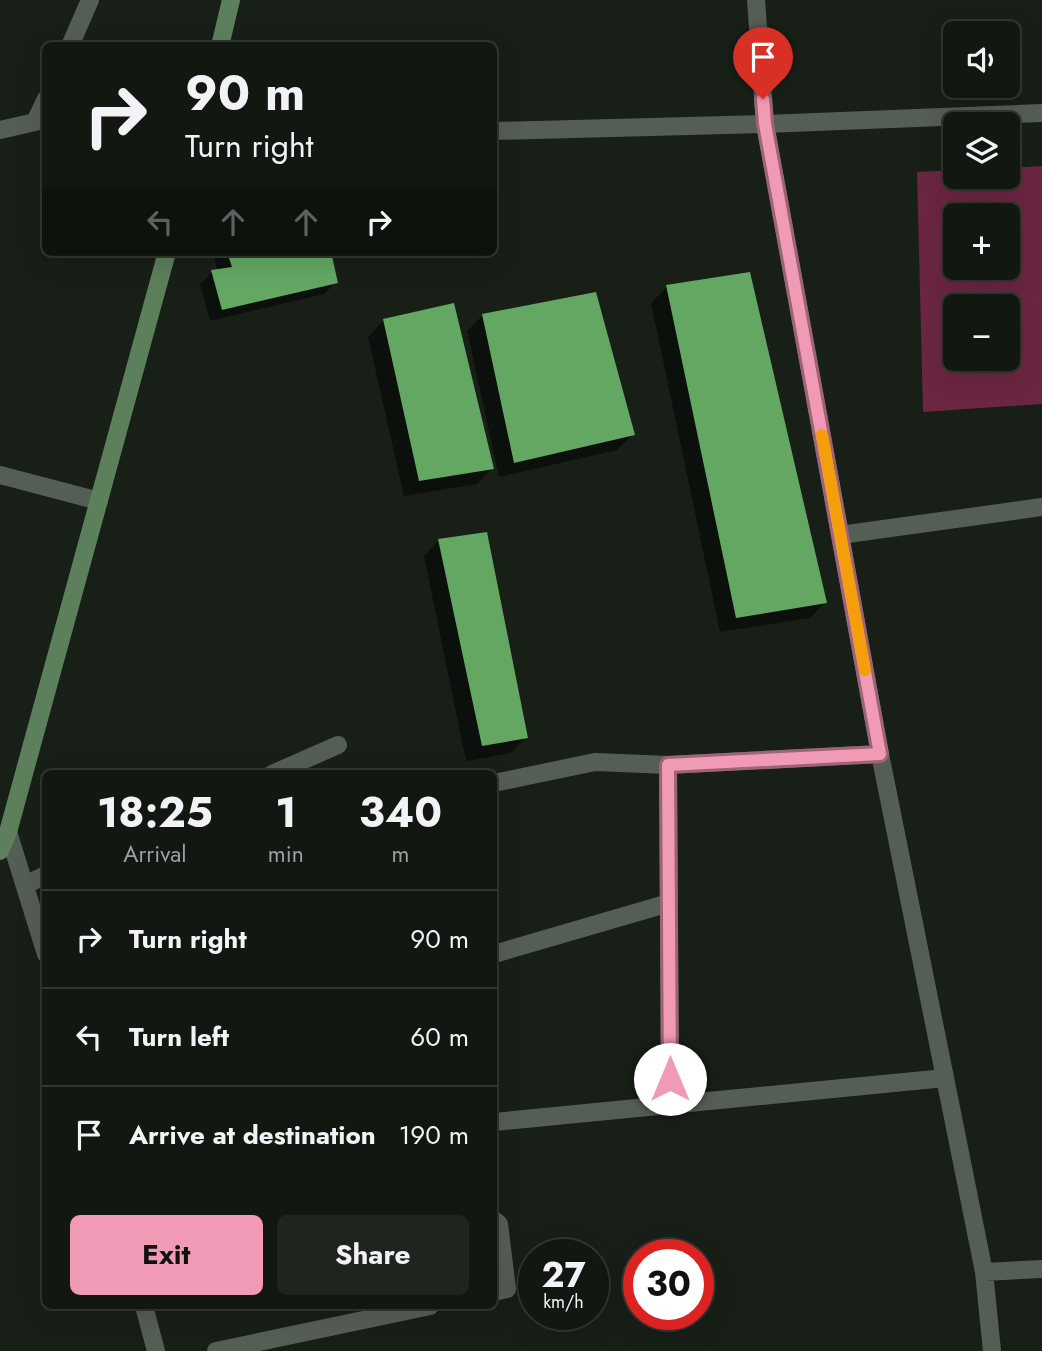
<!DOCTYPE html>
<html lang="en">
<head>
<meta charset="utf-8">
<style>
  :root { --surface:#121711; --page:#1f241f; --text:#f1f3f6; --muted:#9c9f9f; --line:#313631; --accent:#f09ab6 }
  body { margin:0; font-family:Jost,sans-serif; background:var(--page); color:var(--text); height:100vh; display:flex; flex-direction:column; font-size:26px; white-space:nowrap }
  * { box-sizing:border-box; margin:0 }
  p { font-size:23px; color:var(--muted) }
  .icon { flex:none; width:38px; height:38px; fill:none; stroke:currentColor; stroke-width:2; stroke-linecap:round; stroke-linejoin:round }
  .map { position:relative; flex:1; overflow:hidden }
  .panel { position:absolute; left:42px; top:770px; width:455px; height:539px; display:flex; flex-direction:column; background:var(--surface); border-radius:10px; box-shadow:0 7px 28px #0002,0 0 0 2px var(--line) }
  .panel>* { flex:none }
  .hud { position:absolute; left:42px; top:42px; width:455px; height:214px; border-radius:10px; box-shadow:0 7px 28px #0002,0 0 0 2px var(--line); background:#121711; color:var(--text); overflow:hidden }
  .tools { position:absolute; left:943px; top:21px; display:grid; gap:14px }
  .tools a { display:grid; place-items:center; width:77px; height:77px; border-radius:10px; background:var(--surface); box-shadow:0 7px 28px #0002,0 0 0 2px var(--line); font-size:35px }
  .speed { position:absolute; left:518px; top:1239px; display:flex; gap:14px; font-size:35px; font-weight:700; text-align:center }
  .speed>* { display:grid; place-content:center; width:91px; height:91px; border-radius:50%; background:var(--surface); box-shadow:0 7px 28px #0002,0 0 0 2px var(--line); line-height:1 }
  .speed small { font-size:18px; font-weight:400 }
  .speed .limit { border:10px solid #d22; background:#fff; color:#111 }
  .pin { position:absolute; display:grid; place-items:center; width:60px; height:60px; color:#fff; margin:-72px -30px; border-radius:50% 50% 50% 0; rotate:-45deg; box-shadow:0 0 7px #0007 }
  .pin .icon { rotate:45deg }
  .me { position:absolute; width:77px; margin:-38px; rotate:0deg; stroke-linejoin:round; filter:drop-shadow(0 0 5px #0008) }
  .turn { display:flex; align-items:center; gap:24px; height:147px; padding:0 28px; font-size:32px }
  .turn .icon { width:91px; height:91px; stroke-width:2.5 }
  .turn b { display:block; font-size:49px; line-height:60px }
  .lanes { display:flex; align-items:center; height:66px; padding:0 28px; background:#0003; justify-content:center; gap:35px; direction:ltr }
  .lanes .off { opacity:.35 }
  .eta { display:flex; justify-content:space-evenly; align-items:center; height:119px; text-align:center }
  .eta b { font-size:42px; font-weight:700; line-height:49px }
  .action { display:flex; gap:14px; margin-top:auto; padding:14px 28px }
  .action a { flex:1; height:80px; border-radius:10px; background:var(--accent); color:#111; font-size:28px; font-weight:700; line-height:80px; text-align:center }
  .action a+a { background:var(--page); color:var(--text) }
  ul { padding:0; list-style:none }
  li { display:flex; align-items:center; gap:21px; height:98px; padding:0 28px; border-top:2px solid var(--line) }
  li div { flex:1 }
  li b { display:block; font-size:26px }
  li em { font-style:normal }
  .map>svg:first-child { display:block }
  .green { fill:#6b2641; fill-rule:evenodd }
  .shadow { fill:#0007 }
  .building { fill:#63a762 }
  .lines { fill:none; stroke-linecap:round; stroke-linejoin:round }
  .minor { stroke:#555e55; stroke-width:18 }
  .secondary { stroke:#5c7f5c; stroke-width:18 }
  .route-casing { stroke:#9c6476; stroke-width:18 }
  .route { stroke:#f09ab6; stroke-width:12 }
  .slow { stroke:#f59e0b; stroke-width:12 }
</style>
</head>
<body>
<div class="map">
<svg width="1042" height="1351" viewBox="0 0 1042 1351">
  <rect width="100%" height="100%" fill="#181f17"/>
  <path class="green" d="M1042,166V404L923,412L917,172L955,170L956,177H1008V168ZM956,215H1008V268H956ZM956,306H1008V359H956Z"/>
  <path class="shadow" d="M222,252H329L336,282L324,294L210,321L200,284L212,272L218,271L214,259Z
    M667,287L825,602L810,618L720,632L651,303Z
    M453,305L492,468L477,484L404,496L368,337L383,321Z
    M483,315L633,434L617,450L499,477L467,331Z
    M439,540L526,737L511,753L466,761L424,556Z"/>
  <path class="building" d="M227,252H331L338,283L222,310L211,270L232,267Z
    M750,272L827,603L736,618L666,285Z
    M596,292L635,435L514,463L482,314Z
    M454,303L494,469L419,481L383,319Z
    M487,532L528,738L482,746L438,539Z"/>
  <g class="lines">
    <path class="minor" d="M756,0L765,124L880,754L984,1272L992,1351
      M70,46L90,0
      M0,130L35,122L46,99
      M494,131L765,124L1042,113
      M0,475L99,501
      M840,535L1042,507
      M272,774L338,745
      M494,783L595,762L668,765
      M8,832L46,954
      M25,885L46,875
      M494,954L669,903
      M670,1104L668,765L880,754
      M494,1122L945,1078
      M494,1220L499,1224L507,1289L494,1292
      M984,1272L1042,1269
      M144,1306L156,1351
      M216,1351L430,1306"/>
    <path class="secondary" d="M220,46L231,0
      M0,851L8,832L167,252"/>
  </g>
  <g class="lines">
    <g class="route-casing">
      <path id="route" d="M670,1079L668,765L880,754L765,124L763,99"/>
    </g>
    <use href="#route" class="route"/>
    <path class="slow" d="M822,435L865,670"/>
  </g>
</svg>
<div class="tools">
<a><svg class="icon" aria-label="sound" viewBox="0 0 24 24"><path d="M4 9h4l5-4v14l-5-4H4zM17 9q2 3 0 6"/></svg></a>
<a><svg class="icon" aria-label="layers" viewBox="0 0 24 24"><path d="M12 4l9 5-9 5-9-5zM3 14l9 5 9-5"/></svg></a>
<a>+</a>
<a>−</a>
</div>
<div class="speed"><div>27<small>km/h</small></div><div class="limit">30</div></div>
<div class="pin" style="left:763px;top:99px;background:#d93025"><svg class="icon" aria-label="arrive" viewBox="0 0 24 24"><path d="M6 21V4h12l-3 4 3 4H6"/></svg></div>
<svg class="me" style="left:670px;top:1079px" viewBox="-20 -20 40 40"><circle r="19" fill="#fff"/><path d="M0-13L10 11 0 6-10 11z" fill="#f09ab6"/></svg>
<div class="hud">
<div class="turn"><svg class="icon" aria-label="right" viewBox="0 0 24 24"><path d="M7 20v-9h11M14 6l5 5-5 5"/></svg><div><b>90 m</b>Turn right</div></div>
<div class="lanes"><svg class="icon off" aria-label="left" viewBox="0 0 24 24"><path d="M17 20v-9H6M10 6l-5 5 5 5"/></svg><svg class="icon off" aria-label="ahead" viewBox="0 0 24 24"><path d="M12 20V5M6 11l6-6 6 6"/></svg><svg class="icon off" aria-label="ahead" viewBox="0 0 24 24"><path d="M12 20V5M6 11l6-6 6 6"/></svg><svg class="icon" aria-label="right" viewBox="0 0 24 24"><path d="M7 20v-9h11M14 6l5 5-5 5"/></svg></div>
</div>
<section class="panel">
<div class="eta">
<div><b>18:25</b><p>Arrival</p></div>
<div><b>1</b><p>min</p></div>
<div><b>340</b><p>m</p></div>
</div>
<ul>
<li><svg class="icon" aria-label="right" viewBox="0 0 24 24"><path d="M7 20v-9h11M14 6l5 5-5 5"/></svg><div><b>Turn right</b></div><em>90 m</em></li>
<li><svg class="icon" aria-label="left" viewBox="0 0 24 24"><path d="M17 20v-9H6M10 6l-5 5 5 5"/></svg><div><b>Turn left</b></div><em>60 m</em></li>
<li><svg class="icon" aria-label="arrive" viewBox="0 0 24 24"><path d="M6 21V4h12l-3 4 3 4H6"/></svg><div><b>Arrive at destination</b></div><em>190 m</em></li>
</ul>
<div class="action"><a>Exit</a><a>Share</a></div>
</section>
</div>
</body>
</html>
